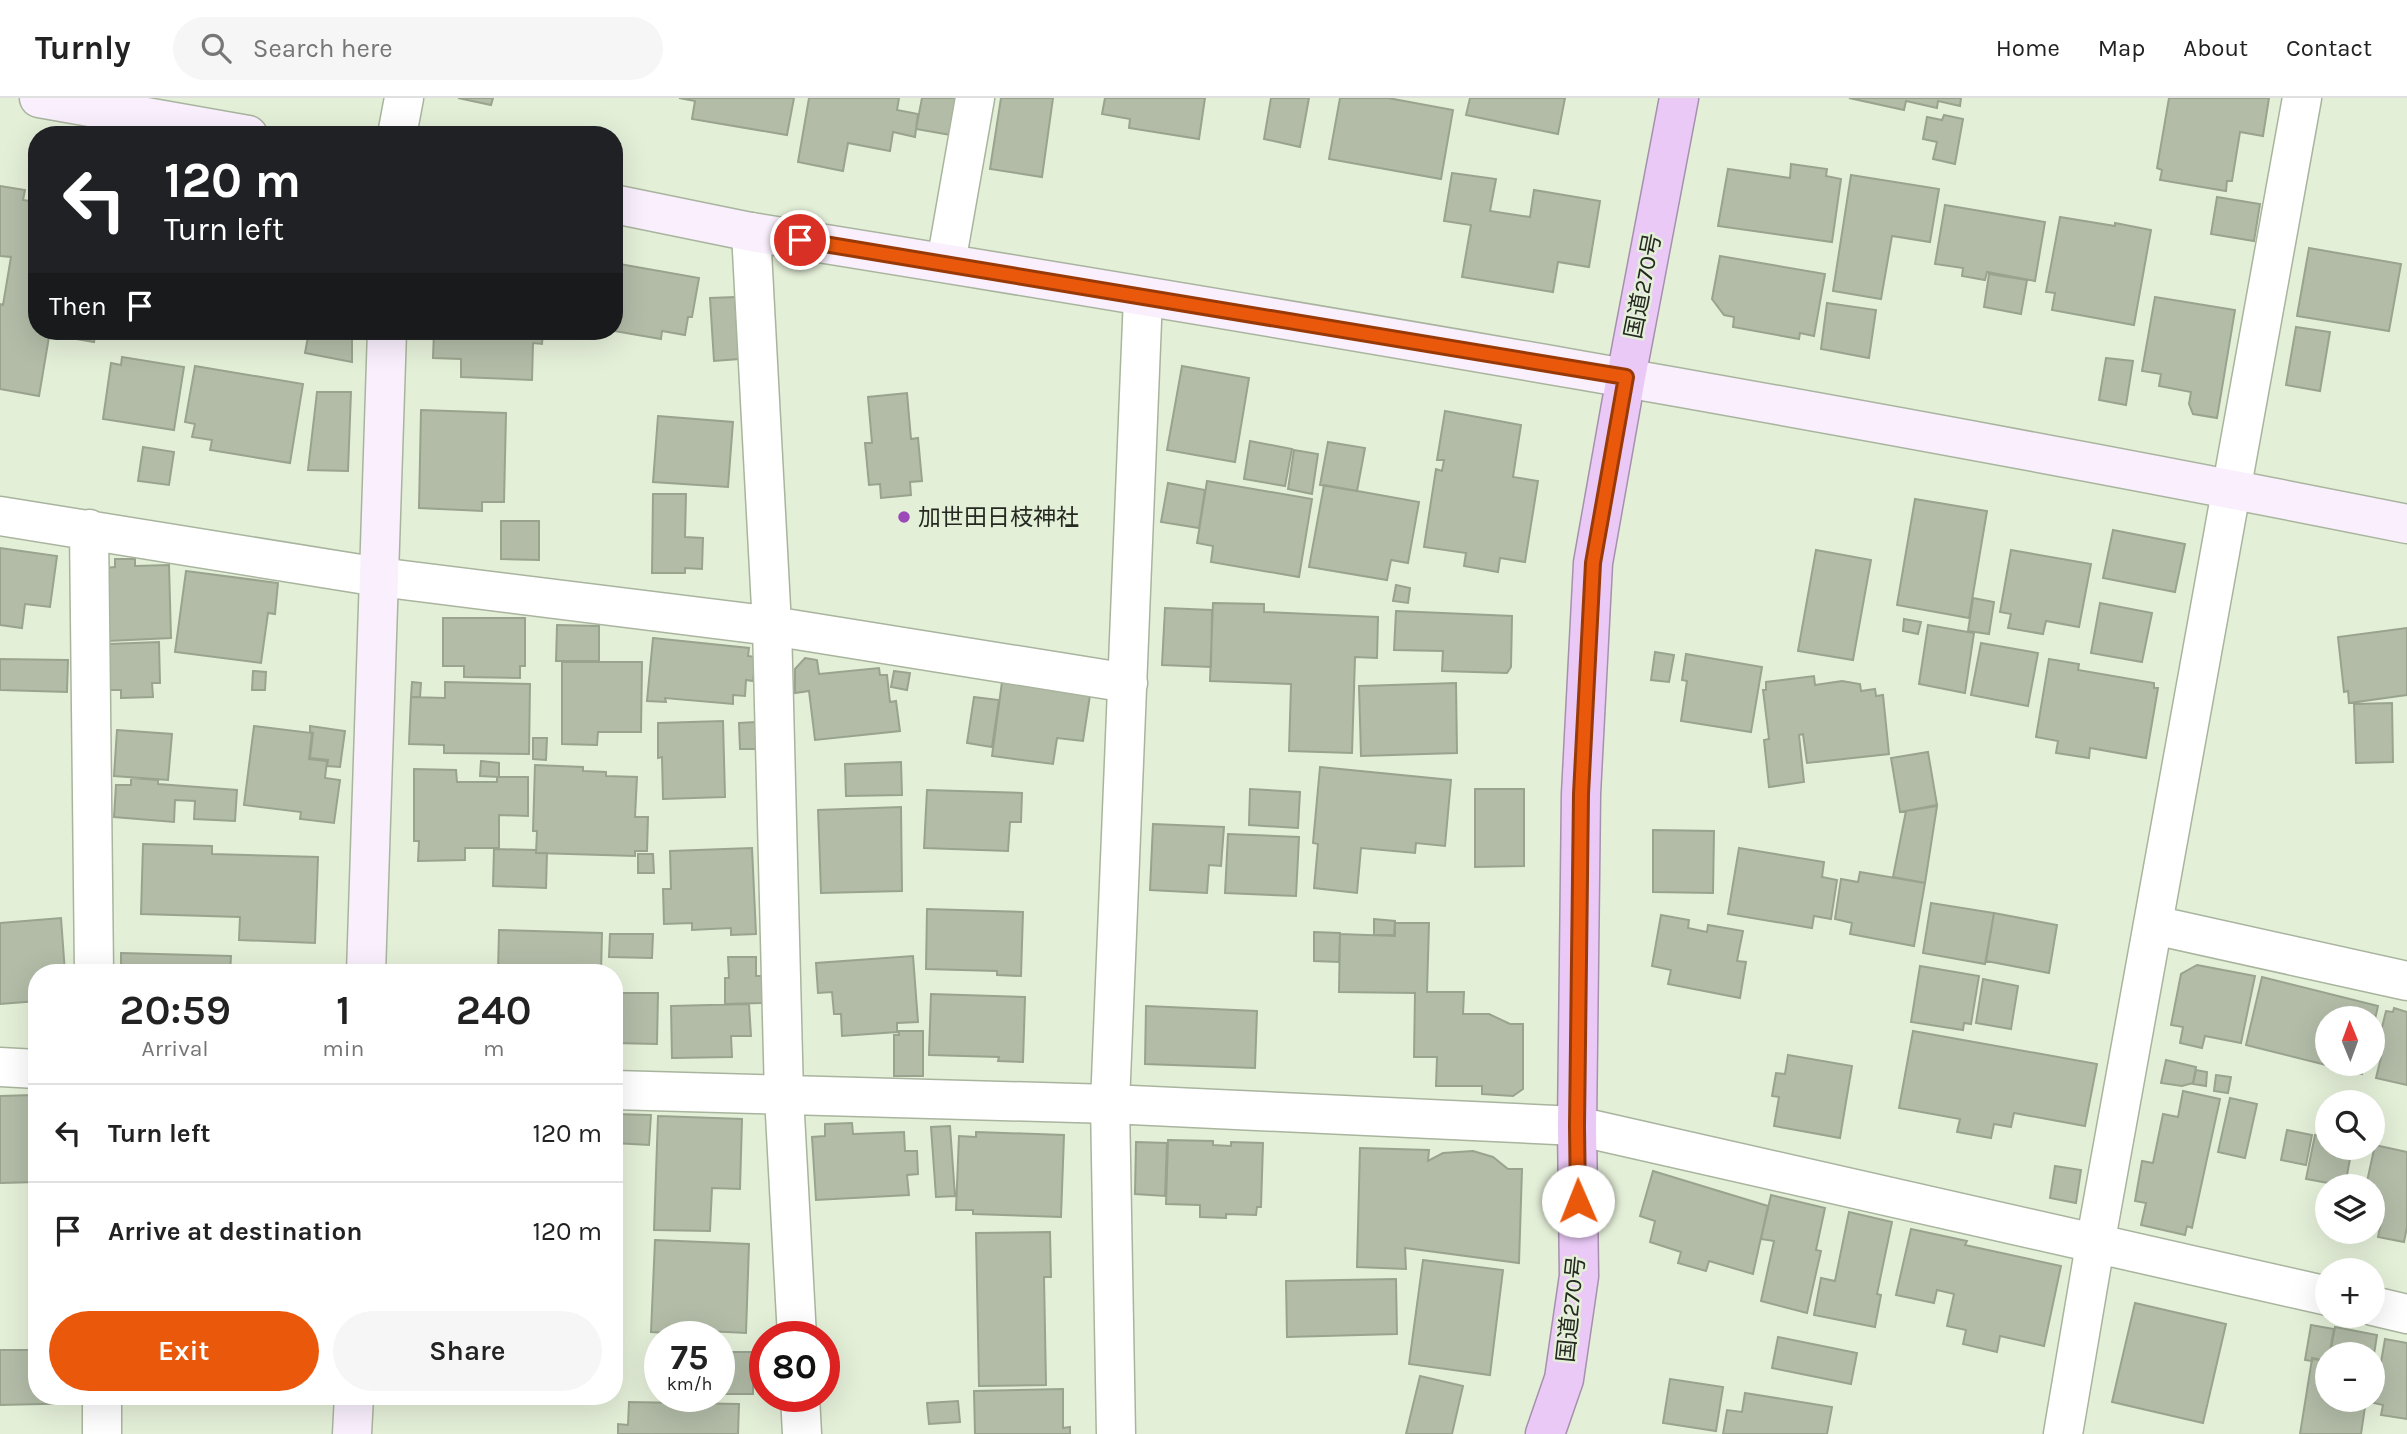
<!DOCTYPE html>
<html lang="en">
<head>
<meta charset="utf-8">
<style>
  :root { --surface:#fff; --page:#f6f6f6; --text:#222; --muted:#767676; --line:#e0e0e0; --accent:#ea580c }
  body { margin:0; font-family:Karla,"Noto Sans JP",sans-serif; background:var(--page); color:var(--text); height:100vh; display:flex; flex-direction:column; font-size:26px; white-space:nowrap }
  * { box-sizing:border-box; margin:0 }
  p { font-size:23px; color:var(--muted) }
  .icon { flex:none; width:38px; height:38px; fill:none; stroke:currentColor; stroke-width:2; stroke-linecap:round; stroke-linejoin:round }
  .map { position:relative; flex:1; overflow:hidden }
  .details { position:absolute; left:28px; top:866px; width:595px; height:441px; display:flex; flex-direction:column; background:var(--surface); border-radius:28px; box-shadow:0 7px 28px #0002 }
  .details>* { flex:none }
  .top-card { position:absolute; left:28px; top:28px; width:595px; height:214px; border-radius:28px; box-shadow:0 7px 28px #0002; background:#202124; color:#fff; overflow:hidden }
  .needle { width:46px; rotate:359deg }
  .tools { position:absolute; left:2315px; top:908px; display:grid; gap:14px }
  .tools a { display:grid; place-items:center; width:70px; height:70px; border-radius:50%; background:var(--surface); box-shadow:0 7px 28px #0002; font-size:35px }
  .speed { position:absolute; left:644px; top:1223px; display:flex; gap:14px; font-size:35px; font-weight:700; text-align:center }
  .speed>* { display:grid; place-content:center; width:91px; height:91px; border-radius:50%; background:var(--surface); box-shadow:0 7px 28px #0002; line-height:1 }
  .speed small { font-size:18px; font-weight:400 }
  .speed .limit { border:10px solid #d22; background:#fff; color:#111 }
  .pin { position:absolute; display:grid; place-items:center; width:60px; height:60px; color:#fff; margin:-30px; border:4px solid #fff; border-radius:50%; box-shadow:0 2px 7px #0007 }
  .me { position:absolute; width:77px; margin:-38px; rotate:359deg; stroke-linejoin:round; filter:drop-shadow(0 0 5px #0008) }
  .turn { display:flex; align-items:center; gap:24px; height:147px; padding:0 21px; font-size:32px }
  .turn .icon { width:91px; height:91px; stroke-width:2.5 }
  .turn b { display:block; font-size:49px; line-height:60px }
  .then { display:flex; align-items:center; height:66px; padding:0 21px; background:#0003; gap:14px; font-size:26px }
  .eta { display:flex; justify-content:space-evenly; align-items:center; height:119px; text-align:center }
  .eta b { font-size:42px; font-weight:600; line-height:49px }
  .action { display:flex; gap:14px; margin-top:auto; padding:14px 21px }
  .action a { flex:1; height:80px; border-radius:42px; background:var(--accent); color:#fff; font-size:28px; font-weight:600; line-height:80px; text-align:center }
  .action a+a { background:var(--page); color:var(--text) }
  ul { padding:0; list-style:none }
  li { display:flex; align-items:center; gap:21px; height:98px; padding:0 21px; border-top:2px solid var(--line) }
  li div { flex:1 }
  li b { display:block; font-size:26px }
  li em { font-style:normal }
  header { display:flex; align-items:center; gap:42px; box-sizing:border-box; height:98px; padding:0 35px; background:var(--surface); border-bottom:2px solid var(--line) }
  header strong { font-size:33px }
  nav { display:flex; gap:38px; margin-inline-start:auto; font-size:24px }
  .search { width:490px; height:63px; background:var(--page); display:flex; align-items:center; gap:18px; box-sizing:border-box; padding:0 24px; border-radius:38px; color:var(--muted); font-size:26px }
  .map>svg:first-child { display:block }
  .building { fill:#b2bca7; stroke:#99a38e; stroke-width:2 }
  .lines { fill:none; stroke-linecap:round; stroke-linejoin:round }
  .street-casing { stroke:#a9b49e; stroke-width:41 }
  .secondary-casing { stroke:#a9b49e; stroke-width:41 }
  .highway-casing { stroke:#a591ac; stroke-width:41 }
  .street { stroke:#fff; stroke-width:38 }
  .secondary { stroke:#f9effd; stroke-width:38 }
  .highway { stroke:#eac9f7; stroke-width:38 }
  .route-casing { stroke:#983908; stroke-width:18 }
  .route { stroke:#ea580c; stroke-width:12 }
  .poi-dot { fill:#9b49b9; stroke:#e4efd8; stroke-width:2.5 }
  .labels { text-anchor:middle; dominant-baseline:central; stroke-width:5; stroke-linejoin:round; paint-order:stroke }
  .street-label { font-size:23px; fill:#252921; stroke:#e4efd8 }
  .poi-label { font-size:23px; fill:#252921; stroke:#e4efd8; text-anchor:start }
</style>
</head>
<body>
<header>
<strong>Turnly</strong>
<div class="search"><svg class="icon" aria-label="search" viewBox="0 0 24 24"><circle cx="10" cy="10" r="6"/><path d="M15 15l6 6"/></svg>Search here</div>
<nav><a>Home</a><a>Map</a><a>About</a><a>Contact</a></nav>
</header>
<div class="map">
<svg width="2407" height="1336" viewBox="0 0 2407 1336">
  <rect width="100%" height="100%" fill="#e4efd8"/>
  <path class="building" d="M458,0H493L491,7Z
    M679,0H794L787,37L692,21L695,3Z
    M809,0H899L897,12L918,16L915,39L893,34L890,53L848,45L843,73L798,64Z
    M922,0H958L951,37L916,31Z
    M1001,0H1053L1042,79L990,71Z
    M1105,0H1205L1199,41L1129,30L1130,21L1102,16Z
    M1271,0H1309L1300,49L1264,41Z
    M1340,0H1388L1453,12L1441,81L1329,61Z
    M1470,0H1565L1558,36L1466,17Z
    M1849,0H1961L1960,8L1938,3L1937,10L1906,3L1904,12Z
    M2169,0H2269L2263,38L2240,34L2232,83H2227L2226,93L2160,82L2162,72L2157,70Z
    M1944,17L1963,21L1955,66L1933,61L1937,44L1923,41L1927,19L1942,22Z
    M1791,66L1827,71L1826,78L1841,81L1832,144L1718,128L1728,71L1790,80Z
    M1452,75L1496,81L1490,113L1530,119L1534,92L1600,103L1589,169L1558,164L1553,194L1462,179L1471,127L1444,123Z
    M1851,77L1939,91L1930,144L1892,138L1881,201L1833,193Z
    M0,88L25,92L23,102L37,104V233H50L39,298L0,291V206L3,207L11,159L0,158Z
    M2217,99L2260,106L2254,143L2211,136Z
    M1945,107L2045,124L2035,183L1987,174L1985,182L1962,178L1963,170L1935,166Z
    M2060,119L2115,128V125L2151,132L2134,227L2052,212L2055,195L2046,194Z
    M2309,150L2401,166L2389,233L2297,218Z
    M1720,158L1825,176L1814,238L1800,235L1799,241L1733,229L1734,219L1724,217L1712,201Z
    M614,165L699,180L692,219H688L685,237L662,233L661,241L614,233Z
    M1989,176L2027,182L2021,216L1984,209Z
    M735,199L739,261L714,263L710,200Z
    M2155,199L2235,212L2217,320L2193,316L2189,306L2191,294L2159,288L2161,276L2142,273Z
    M1827,205L1876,212L1869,260L1821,251Z
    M2296,229L2330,234L2320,293L2286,287Z
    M53,233H96L94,244L53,237Z
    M309,233H352V264L305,255Z
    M434,233H543L542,246L533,245L532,282L461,279V261L433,260Z
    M122,259L184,269L174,332L103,321L111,265L121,267Z
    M2106,260L2133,263L2126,307L2099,302Z
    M195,268L303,286L290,365L210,352L212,342L192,339L195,326L185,324Z
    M1182,268L1249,280L1235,364L1167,352Z
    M317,294H351L348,373L308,372Z
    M907,295L911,341L918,340L922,383L910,384L911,397L881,400L880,386L869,387L865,345H872L868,299Z
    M421,312L506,315L504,404H482V413L419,410Z
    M1445,313L1521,327L1513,379L1538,383L1525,464L1500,460L1498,474L1464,468L1466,455L1424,449L1436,371L1442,373L1444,362H1437Z
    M658,318L733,324L728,389L653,384Z
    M1250,343L1292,351L1285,388L1244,381Z
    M1328,344L1365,350L1357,393L1320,387Z
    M143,349L174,354L169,387L138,383Z
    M1294,352L1318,356L1312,396L1288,391Z
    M1207,383L1312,401L1299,479L1211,464L1213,448L1197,445Z
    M1168,385L1205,392L1199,430L1161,424Z
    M1324,387L1419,404L1408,465L1391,462L1387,482L1309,469Z
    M653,396H686L685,439L703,440L702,471L685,470V475H652Z
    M1915,401L1987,413L1969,520L1897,507Z
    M501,423H539V462L501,461Z
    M2113,432L2185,446L2175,494L2103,480Z
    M0,450L57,458L50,509L25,506L22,530L0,527Z
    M1816,452L1871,462L1853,562L1798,553Z
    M2011,452L2091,466L2079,529L2046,523L2043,536L2008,530L2011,516L2000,514Z
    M115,461H135V468L169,467L171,540L108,543L105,470L115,469Z
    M186,473L278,485L275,516L268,515L261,565L175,554Z
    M1396,487L1410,490L1408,505L1393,503Z
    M1973,500L1994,504L1989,536L1968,533Z
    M1213,505L1264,506V514L1378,519L1377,560L1355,559L1352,655L1289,653L1291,586L1210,583Z
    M2100,505L2152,515L2142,564L2091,555Z
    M1165,510L1212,512L1211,569L1162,567Z
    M1396,513L1512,518L1511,569L1507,575L1442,573L1443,553L1394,552Z
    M443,520H525V568H520V580L464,579V568H443Z
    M1904,521L1921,524L1918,536L1903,533Z
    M557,527L599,528V563H556Z
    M1928,527L1974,535L1965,595L1919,586Z
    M2407,530V597L2349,605L2348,593L2344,594L2338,539Z
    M653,540L749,550L748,558L756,559L753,583L746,582L745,598L733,597V606L665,600L666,604L647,603Z
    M159,544L160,585H152L153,599L121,600V592H109V546Z
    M1981,545L2038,555L2028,608L1971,597Z
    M1655,554L1674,557L1669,584L1651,582Z
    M1686,556L1762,569L1751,634L1681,623L1687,583L1682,582Z
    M805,560L817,562L819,576L879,570L880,577H887L890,604L896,603L900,633L815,642L809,593L795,595V571Z
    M0,561L68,562L67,594L0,592Z
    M2049,561L2079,566L2078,572L2154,585V590H2158L2146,660L2090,650L2089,660L2056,655L2058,643L2036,639Z
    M562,564H642L641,634H598L597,647L562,646Z
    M253,573L266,574L265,592H252Z
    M894,573L910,575L907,592L891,589Z
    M1814,578L1815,587L1842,583L1860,586L1861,593L1875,591L1876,598L1883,597L1889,656L1807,665L1803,636L1799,637L1804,684L1769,689L1764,642L1769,641L1763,592H1766V584Z
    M412,584L421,585L420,599H411Z
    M445,584L530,586L529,656L444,655V647L409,646L411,599L445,600Z
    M1002,584L1090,597L1083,643L1057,640L1053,666L992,658Z
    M1456,585L1457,655L1361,658L1359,588Z
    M974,599L999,602L992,649L967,645Z
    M2392,605L2393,664L2356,665L2354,606Z
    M723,623L725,699L663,701L662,659L658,660V625Z
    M756,624L757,651H740L739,625Z
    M254,628L312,635L309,661L327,663L325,680L340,682L334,725L300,721L301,714L244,707Z
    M310,628L345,633L340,669L327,668L328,662L310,660L313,635L310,634Z
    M117,632L172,636L168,682L114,678Z
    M533,640H547L546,662L533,661Z
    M1928,654L1937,707L1900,714L1891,660Z
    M481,663L499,665V679L480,678Z
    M901,664L902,697L846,698L845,666Z
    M535,667L583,669V673L606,674V678L637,679L635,719H648L647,753H635V758L536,755L537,733H533Z
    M1320,669L1451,682L1445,748L1416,745L1415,755L1361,750L1357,795L1314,790L1318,746L1313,745Z
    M414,671L456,672L457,684H497V679H528V718L499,717V750H465V762L418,763L419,743H414Z
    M131,680L158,682V686L237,692L235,723L194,721L195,703L175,702L174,724L114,719L116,687H131Z
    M1250,691L1300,694L1298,730L1249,727Z
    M1475,691H1524V768L1475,769Z
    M927,692L1022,695L1021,724H1010L1008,753L924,750Z
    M1937,708L1925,785L1893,779L1906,713Z
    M901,709L902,793L821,795L818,712Z
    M1153,726L1224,729L1221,768L1209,767L1207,795L1150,792Z
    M1653,732L1714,733L1713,795L1653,794Z
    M1228,736L1299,739L1296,798L1225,795Z
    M143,746L212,748V756L318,759L315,845L239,842L240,819L141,816Z
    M752,750L756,836L731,837V830L692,832V825L664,826L663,791H671L670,753Z
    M1739,750L1824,764L1822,779L1837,782L1831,821L1814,818L1812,830L1728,816Z
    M494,751L536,752V755H547L546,790L493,788Z
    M638,756H653L654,775H638Z
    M1860,774L1925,785L1914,848L1850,836L1852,825L1835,821L1841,781L1858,784Z
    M1931,805L1994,815L1985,866L1923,855Z
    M927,811L1023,814L1021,878L997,877V873L926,871Z
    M1994,815L2057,827L2049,875L1986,863Z
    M1661,817L1689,822L1688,830L1707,834L1708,827L1743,833L1737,863L1746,864L1740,900L1668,886L1671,872L1652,868Z
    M61,820L65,875H37V903L0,906V825Z
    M1374,821L1395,823L1394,837H1374Z
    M1395,825H1429L1427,894H1464L1463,916H1489L1510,926H1523V991L1513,998L1482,996V988H1436L1437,959H1414L1415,895L1339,894L1340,836L1395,838Z
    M499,832L602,835L601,875H498Z
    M1314,834L1340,835L1339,864L1314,863Z
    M610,836H653L652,860L609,859Z
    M121,855L231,858L230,875H121Z
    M913,858L918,924L897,925V934L842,938L841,916H834L832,894L818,895L816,865Z
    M728,859H756V878H762V905L725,906V880H729Z
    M2197,867L2255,878L2241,945L2205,938L2202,950L2180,945L2183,929L2171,927L2181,876Z
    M1920,868L1979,878L1971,926L1964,925L1963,932L1911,924Z
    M2262,879L2378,908L2373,930V920H2328V966H2364L2362,976L2246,947Z
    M1983,881L2018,888L2011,931L1976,925Z
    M614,895H658L657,946L614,945Z
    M931,896L1025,899L1023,964L998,963L999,959L929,957Z
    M749,906L751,938H731L732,959L672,960L671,908Z
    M1146,908L1257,913L1255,970L1145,966Z
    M2394,910L2407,914V987L2376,980L2383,951L2377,950L2386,913L2393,914Z
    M899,933H923V978H894V937H899Z
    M1913,933L2097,966L2085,1028L2014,1015L2011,1029L1994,1026L1991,1040L1957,1034L1960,1021L1899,1010Z
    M1788,957L1852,968L1840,1040L1774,1028L1779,999L1772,998L1776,975L1785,976Z
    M2166,962L2196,969L2193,985L2182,988L2161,985Z
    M2196,972L2207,974L2206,988L2193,986Z
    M2216,977L2231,979L2228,995L2214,993Z
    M32,993H37V1084L0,1085V998L33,997Z
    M2183,993L2220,1001L2192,1130L2187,1128L2185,1137L2141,1127L2146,1105L2135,1103L2142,1063L2153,1065L2163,1016L2178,1019Z
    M2230,1000L2257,1006L2245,1060L2218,1054Z
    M614,1016L651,1017L649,1047L614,1045Z
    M658,1018L742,1021L740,1091L712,1090L710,1133L654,1132Z
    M852,1025L853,1036L904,1034L905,1053H917L918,1076L907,1077L909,1097L816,1102L812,1039L825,1038V1026Z
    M950,1028L955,1098L936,1099L931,1029Z
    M2287,1032L2312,1037L2306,1067L2281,1062Z
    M976,1034L1064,1037L1061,1119L973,1116V1112H956L959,1038L976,1039Z
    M2315,1037L2328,1039V1050H2352L2345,1088L2306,1081Z
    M1168,1042L1213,1043V1047L1231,1048V1044L1263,1045L1261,1109H1257L1256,1117L1226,1116V1120L1200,1119V1107L1166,1106Z
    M1136,1044L1167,1045L1165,1098L1135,1096Z
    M2375,1047L2407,1054V1129L2404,1144L2378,1139L2382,1119L2373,1116V1088H2366Z
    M1360,1050L1429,1052L1428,1063L1443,1055L1473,1053L1493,1059L1508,1071H1522L1519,1165L1405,1150L1406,1171L1357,1169Z
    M2055,1068L2081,1072L2076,1105L2050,1100Z
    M1653,1073L1768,1108L1753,1176L1709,1163L1706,1173L1678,1165L1681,1154L1650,1144L1655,1123L1640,1118Z
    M1771,1097L1825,1110L1816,1152L1821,1153L1807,1215L1761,1203L1774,1143L1761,1141Z
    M1849,1114L1892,1124L1877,1196L1881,1197L1875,1229L1814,1217L1821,1180L1835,1183Z
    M1911,1131L1967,1143L1965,1147L2061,1168L2044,1248L2000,1238L1997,1254L1963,1246L1966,1232L1947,1228L1954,1196L1937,1192L1934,1205L1896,1197Z
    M1050,1134L1051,1179H1044L1046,1287L979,1288L976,1135Z
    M655,1142L749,1146L746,1235L686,1232L685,1236L651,1234Z
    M1423,1162L1503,1172L1490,1277L1409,1266Z
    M1396,1181L1397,1236L1287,1239L1286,1183Z
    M2135,1205L2226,1226L2203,1325L2112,1304Z
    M2311,1227L2334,1231L2328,1263L2312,1260V1263L2305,1262Z
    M2335,1229L2377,1237L2373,1263V1256H2330Z
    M1778,1239L1857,1255L1851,1286L1772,1270Z
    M2385,1241L2407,1245V1321L2381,1317L2383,1307L2374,1305Z
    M0,1252H37V1298H84V1305L0,1307Z
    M719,1254H753V1296H719Z
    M2312,1261L2328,1263V1302H2366L2361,1336H2300Z
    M1420,1278L1463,1288L1452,1336H1406Z
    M1670,1281L1723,1289L1716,1333L1663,1325Z
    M1063,1291V1330L1070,1329V1336H975L974,1293Z
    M1745,1295L1832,1309L1827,1336H1723L1727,1312L1742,1314Z
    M155,1298H315V1302L155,1306Z
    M457,1298H491V1303L457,1302Z
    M958,1303L960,1324L929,1326L927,1305Z
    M629,1304L739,1306L738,1336H618V1326L628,1327Z"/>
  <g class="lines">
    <g class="street-casing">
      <path id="street" d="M397,37L404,0
        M751,134L772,528L784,998L797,1239
        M946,165L975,0
        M0,418L379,479L772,528L1128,585
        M89,431L94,875
        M2154,827L2407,883
        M0,969L37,971
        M614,992L1110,1006L1577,1028L2328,1198
        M2373,1208L2407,1216
        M102,1298V1336
        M800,1298L802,1336
        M1116,1336L1110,1006L1143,199
        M2063,1336L2095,1147L2302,0"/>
    </g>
    <g class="secondary-casing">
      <path id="secondary" d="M39,0L248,37
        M614,106L751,134C1304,223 1857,316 2407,426
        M366,875L387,233
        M352,1336L354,1298"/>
    </g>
    <g class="highway-casing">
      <path id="highway" d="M1545,1336L1564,1281L1579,1178L1577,1028L1581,696L1593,465L1626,279L1679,0"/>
    </g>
    <use href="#street" class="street"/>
    <use href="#secondary" class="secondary"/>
    <use href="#highway" class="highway"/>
  </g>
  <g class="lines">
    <g class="route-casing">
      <path id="route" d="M800,142L1626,279L1593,465L1581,696L1577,1028L1578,1103"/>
    </g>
    <use href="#route" class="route"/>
  </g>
  <circle class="poi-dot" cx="904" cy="419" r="7"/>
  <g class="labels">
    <g class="street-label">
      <text transform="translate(1643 188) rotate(-79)">国道270号</text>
      <text transform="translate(1571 1211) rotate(-84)">国道270号</text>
    </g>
    <g class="poi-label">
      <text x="918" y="419">加世田日枝神社</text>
    </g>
  </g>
</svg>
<div class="tools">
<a><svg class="needle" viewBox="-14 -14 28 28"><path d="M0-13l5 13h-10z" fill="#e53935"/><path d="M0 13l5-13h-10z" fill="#767676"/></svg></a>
<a><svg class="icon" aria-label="search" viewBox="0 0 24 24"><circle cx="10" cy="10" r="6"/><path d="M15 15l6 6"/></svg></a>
<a><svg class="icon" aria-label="layers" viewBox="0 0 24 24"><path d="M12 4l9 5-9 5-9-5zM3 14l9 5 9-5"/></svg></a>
<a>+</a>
<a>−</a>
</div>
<div class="speed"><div>75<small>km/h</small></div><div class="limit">80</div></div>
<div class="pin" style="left:800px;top:142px;background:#d93025"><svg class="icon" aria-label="arrive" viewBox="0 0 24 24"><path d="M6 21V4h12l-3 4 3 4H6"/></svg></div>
<svg class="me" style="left:1578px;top:1103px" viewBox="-20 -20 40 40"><circle r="19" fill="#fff"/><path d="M0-13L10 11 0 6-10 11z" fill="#ea580c"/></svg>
<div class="top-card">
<div class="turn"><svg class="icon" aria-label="left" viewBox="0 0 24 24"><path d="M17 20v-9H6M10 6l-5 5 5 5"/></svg><div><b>120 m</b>Turn left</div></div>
<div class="then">Then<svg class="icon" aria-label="arrive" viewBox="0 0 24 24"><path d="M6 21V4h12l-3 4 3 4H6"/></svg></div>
</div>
<section class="details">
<div class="eta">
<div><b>20:59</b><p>Arrival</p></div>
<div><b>1</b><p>min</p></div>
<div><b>240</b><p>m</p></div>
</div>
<ul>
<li><svg class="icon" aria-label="left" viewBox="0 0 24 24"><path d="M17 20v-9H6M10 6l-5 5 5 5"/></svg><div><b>Turn left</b></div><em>120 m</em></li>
<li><svg class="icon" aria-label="arrive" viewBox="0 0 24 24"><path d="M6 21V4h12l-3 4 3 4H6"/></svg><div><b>Arrive at destination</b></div><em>120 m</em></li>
</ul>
<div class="action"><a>Exit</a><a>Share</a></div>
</section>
</div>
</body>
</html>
